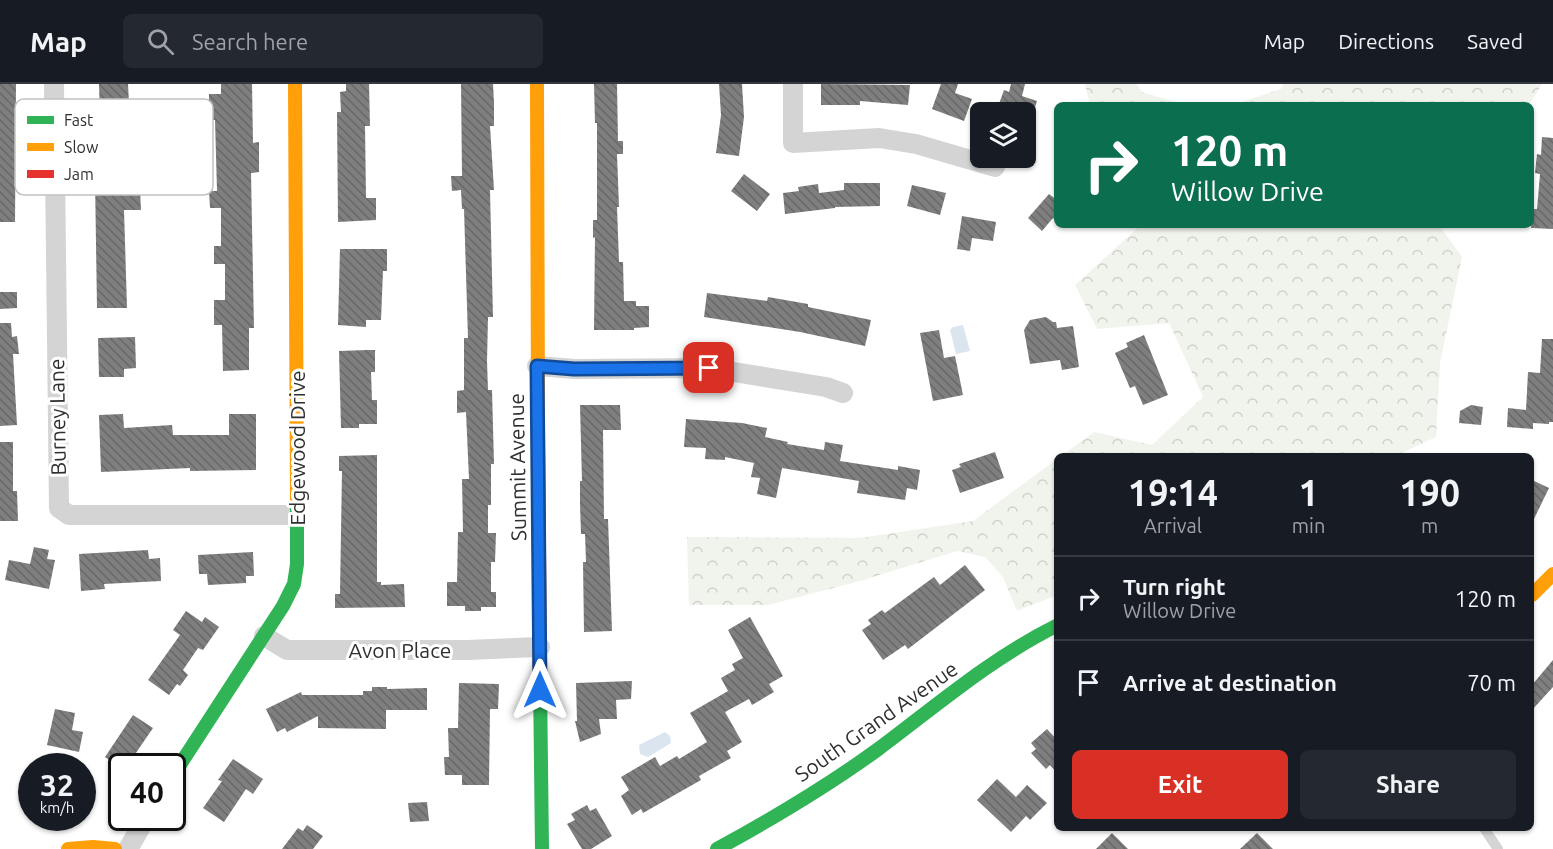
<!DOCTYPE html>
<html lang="en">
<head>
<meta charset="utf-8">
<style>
  :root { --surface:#171b24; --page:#242831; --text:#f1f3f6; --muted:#9ea1a6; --line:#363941; --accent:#d93025 }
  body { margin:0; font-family:Ubuntu,sans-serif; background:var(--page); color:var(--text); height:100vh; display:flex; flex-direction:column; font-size:22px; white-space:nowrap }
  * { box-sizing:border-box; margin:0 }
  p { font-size:20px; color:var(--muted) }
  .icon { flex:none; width:33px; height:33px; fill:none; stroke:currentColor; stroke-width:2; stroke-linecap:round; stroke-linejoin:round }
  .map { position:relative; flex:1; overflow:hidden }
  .side { position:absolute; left:1054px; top:369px; width:480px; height:378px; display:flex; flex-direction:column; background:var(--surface); border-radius:9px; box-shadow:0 2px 4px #0004 }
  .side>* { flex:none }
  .guide { position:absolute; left:1054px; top:18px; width:480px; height:126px; border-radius:9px; box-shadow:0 2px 4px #0004; background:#0b6e4f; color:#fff; overflow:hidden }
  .fabs { position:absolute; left:970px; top:18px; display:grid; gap:12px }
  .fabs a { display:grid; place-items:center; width:66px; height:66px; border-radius:9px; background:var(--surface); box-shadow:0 2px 4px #0004; font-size:30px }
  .speed { position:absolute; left:18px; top:669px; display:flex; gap:12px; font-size:30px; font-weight:700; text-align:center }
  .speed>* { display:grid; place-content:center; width:78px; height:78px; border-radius:50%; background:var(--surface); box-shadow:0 2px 4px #0004; line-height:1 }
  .speed small { font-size:15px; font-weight:400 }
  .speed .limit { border:3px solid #111; border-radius:9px; background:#fff; color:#111 }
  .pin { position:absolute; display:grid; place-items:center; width:51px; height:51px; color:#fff; margin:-26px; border-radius:12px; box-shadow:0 3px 9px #0006 }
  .me { position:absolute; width:66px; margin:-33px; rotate:0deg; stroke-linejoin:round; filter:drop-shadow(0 0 4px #0008) }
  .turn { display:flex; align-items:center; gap:21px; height:126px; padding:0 18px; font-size:27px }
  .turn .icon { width:78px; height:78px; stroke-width:2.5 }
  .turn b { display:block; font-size:42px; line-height:51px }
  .eta { display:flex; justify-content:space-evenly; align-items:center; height:102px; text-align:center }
  .eta b { font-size:36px; font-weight:700; line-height:42px }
  .primary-button { display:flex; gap:12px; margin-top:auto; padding:12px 18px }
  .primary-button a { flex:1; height:69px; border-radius:9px; background:var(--accent); color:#fff; font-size:24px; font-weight:700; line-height:69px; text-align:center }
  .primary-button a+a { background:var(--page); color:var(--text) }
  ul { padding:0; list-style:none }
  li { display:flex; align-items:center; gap:18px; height:84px; padding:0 18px; border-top:2px solid var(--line) }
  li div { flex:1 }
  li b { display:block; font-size:22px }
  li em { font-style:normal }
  header { display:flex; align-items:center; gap:36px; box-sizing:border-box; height:84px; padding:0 30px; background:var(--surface); border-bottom:2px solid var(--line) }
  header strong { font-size:28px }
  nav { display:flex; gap:33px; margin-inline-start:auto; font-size:21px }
  .search { width:420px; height:54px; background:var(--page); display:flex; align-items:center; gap:15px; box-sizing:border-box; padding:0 21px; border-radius:9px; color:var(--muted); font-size:22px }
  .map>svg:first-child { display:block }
  .forest { fill:url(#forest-crowns) }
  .water { fill:#dbe5f0 }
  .building { fill:url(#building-back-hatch) }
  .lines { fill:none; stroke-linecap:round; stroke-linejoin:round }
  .lane { stroke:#d4d4d4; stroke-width:10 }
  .street { stroke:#d4d4d4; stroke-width:20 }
  .fast { stroke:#30b455; stroke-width:14 }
  .slow { stroke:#ff9f0a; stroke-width:14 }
  .jam { stroke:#e5322d; stroke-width:14 }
  .route-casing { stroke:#114b97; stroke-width:15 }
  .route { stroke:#1a73e8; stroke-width:10 }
  .labels { text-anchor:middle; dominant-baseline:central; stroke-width:6; stroke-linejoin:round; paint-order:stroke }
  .street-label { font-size:21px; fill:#2f2f2f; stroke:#fff }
  .key { fill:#fff; stroke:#c1c1c1; stroke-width:1.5 }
  .key-label { font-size:16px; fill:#2f2f2f }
</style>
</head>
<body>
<header>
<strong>Map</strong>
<div class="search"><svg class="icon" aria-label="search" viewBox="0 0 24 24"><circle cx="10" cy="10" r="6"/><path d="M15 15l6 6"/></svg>Search here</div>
<nav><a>Map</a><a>Directions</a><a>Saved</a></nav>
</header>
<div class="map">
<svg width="1553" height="765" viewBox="0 0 1553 765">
  <defs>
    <pattern id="forest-crowns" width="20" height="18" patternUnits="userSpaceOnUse" patternTransform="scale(1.5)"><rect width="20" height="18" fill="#f0f4ec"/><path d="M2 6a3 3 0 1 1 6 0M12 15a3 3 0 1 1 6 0" fill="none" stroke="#ced2cb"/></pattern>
    <pattern id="building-back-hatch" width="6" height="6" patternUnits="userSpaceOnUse" patternTransform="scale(1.5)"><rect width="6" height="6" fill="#7f7f7f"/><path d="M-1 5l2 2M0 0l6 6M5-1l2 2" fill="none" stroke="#686868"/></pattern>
  </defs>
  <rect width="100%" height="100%" fill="#fff"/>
  <path class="forest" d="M1085,0H1137L1142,8L1186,21H1090Z
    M1283,0H1542L1529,21H1232L1281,5Z
    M1141,141H1439L1462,173L1440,279L1436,353L1395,372H1061L1094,348L1152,361L1203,313L1169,239L1097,245L1075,201Z
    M1057,375V511L1017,527L1003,493L985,473L957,467L860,497L768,521H689L687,453L860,454L973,437Z"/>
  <path class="water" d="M963,241L970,267L956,270L950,246L953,243Z
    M665,648L670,652L671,659L648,673L640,670L639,661Z"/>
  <path class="building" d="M0,0H16L15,138H0Z
    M99,0H128L132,75H127V106H140L141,126H124L127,224H97L95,94H101V57H96V35H100Z
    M221,0H252L253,59L259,58V88L251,89L254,244H249V286L223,287L222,241H214V216H225V180H214V162H221V124H210L209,107H217L215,36H209V10H221Z
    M346,0H369L370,42H365L366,114H376V136L338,138L337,28H341L340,8L346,7Z
    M461,0H493L494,19V42H490L494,106H490L493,233H488L487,277L488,306H492L494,380H491V421H488V449H496L495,478H491V508H496V523H481V527H465V522H447V498H457L458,448H463L462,395H469L466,328L457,329V307L464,306V254H468L464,125H462L461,106L452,107L451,92H462Z
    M594,0H617L618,57H623V70H617L619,123H617L619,178H623L624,217H636V222H649V243L634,244V246H594L595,153L593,154V136H597V39H595Z
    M719,0H742L744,33L739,72L716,69L721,31Z
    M821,0L910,1L908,21L860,17V21H821Z
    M941,0H958L955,9L972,15L964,37L932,25Z
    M1011,0H1025L1022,12L1037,17L1032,33L1026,32V28H996L1004,6L1009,8Z
    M1542,53L1553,54V145L1531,144L1532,125H1537L1540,90L1535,89L1537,70L1541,71Z
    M744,90L770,110L757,127L731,107Z
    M844,99H880V122L835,123V124L785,130L783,109L799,107L798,103L818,100L819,109L844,106Z
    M912,101L946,109L940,131L907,122Z
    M1049,110L1058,117V138L1053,134L1042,147L1028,134Z
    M962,132L996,138L993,157L972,154L970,167L957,165Z
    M340,165H387V187H383L381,236H366V243L338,241Z
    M0,208H17V224L0,225Z
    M707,209L767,217L768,213L808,220V223L871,236L865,262L800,248L704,233Z
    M1046,233L1053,238H1056L1057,244L1073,242L1079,283L1062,286L1060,276L1030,280L1024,246L1030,236Z
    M0,239H11L12,253L17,252L19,270H13L17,341L0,342Z
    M939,246L944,274L955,272L963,311L933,317L920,249Z
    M1144,251L1168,311L1143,321L1135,302L1130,304L1115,269L1128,263L1126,259Z
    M135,253L136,284L124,285V293H99L98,254Z
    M1542,255H1553V338H1549V340L1533,339V345L1507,343L1508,324L1526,326L1528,288L1540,289Z
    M367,266H375V288H371L372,316H377V340H359V344H341L339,267Z
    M580,321H620L621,346H603L604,435H608L612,547L584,548L583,478H586L585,450H581L580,420V397H582Z
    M1471,321L1483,323L1481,341L1459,339L1460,327Z
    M123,330L124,344L172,341L173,351H229V330H256V386L190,387V384L101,388L99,331Z
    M686,335L742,339L767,344L765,353L788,358L787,360L824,366L825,358L843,361L840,377L898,386V382L920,386L917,406L907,404L905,416L857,409L859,397L782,384L776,414L757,410L760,394L751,393L754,379L725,373V376L705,375L706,364L684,363Z
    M0,358H13V407H17L18,437H0Z
    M995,368L1004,394L960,409L952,386L961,383L959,380Z
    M377,371V498H381V501L404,500L405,523L335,524V510H340L342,387H339V372Z
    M1532,396L1549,404L1532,439Z
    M34,463L49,466L47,475L55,476L49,505L5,496L9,476L30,480Z
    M148,466L149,475L160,474L161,497L104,500L105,505L81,507L79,470Z
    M253,468L254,492H246V499L208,501L207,490H199L198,471Z
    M965,481L985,506L908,565L905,561L883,576L862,546L871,540L868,536L882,526L885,529L934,493L940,501Z
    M186,527L202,538L205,533L219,543L203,566L198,564L183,586L188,591L180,602L177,600L169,611L148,596L180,551L173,546Z
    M750,533L783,592L769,600L774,608L752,621L749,615L725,628L742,658L727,667L731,674L699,692L701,696L643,729L641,725L632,731L621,712L629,706L621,693L655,673L660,682L677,672L679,675L707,658L690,629L728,607L721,594L735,586L732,580L743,574L728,546Z
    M1553,576V603L1532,626V601Z
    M632,597L631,615L616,616L617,635H599L601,650L580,658L575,637H577L576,599Z
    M459,599L499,600L498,625H490L489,701H462V691H445L444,673H449L448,644H458Z
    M372,603H387V605L427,604V626H386V645L318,644V632L287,648L285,644L277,648L266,625L301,608L302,611H363V607H372Z
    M55,625L75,629L72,646L83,648L79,668L47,661Z
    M133,631L153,644L127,682H122V684L105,673Z
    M1047,645L1058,657V690L1050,681L1046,685L1031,669L1036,665L1031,659Z
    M233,675L263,695L253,710L246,705L224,738L203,724L222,697L218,696Z
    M997,695L1016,713L1027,701L1047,719L1030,736L1026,732L1011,748L977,716Z
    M427,718L429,737L410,738L408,719Z
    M587,721L590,727L596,724L612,752L591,765H582L567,740L575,736L571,730Z
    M307,741L323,752L313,765H282L298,744L303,747Z
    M1112,749L1128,765H1096Z
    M1257,749L1273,765H1240Z"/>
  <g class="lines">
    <path class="lane" d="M1484,744L1498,765"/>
    <path class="street" d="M54,0L59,424L69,431H297
      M793,0V59L879,54L916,60L995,83
      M537,282L575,285L709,284L826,303L843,309
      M264,552L287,566H467L540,563
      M128,765L146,734"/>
    <path class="fast" d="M540,597L542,765
      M172,693L283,522L294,500L297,480V420
      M717,765C772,735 826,703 877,666C936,622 991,574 1058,541"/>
    <path class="slow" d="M295,0L297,420
      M537,0L538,334
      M1532,511L1553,490
      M68,765L93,763L115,765"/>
    <path class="jam" d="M538,334L540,597"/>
  </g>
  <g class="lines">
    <g class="route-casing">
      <path id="route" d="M540,606L537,282L574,285L709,284"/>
    </g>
    <use href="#route" class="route"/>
  </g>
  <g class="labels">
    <g class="street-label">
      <text transform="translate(57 333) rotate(-91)">Burney Lane</text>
      <text transform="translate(297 364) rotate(-90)">Edgewood Drive</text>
      <text transform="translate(517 383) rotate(-91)">Summit Avenue</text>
      <text x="400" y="566">Avon Place</text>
      <text transform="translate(876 637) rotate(-35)">South Grand Avenue</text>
    </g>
  </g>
  <rect x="15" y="15" width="198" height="96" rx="9" class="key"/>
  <rect x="27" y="32" width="27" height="8" fill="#30b455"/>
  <rect x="27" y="59" width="27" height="8" fill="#ff9f0a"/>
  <rect x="27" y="86" width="27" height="8" fill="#e5322d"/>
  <g class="key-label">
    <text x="64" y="42">Fast</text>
    <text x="64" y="69">Slow</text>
    <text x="64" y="96">Jam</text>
  </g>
</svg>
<div class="fabs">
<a><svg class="icon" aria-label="layers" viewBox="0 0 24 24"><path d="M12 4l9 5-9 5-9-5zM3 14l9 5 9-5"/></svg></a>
</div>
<div class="speed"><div>32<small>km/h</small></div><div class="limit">40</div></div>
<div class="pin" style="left:709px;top:284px;background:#d93025"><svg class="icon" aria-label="arrive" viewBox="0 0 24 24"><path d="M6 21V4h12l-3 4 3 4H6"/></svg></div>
<svg class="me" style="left:540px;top:606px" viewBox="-20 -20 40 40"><path d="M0-17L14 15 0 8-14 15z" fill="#1a73e8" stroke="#fff" stroke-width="4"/></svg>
<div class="guide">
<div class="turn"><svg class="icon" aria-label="right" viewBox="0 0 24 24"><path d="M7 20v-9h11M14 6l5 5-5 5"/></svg><div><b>120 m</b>Willow Drive</div></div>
</div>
<section class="side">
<div class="eta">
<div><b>19:14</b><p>Arrival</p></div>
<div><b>1</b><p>min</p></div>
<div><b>190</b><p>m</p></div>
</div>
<ul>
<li><svg class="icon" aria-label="right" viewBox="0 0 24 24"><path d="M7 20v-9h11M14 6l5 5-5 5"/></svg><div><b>Turn right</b><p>Willow Drive</p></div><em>120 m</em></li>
<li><svg class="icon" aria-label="arrive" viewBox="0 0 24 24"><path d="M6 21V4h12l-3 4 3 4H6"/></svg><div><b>Arrive at destination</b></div><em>70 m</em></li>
</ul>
<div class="primary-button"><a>Exit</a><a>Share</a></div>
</section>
</div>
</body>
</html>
